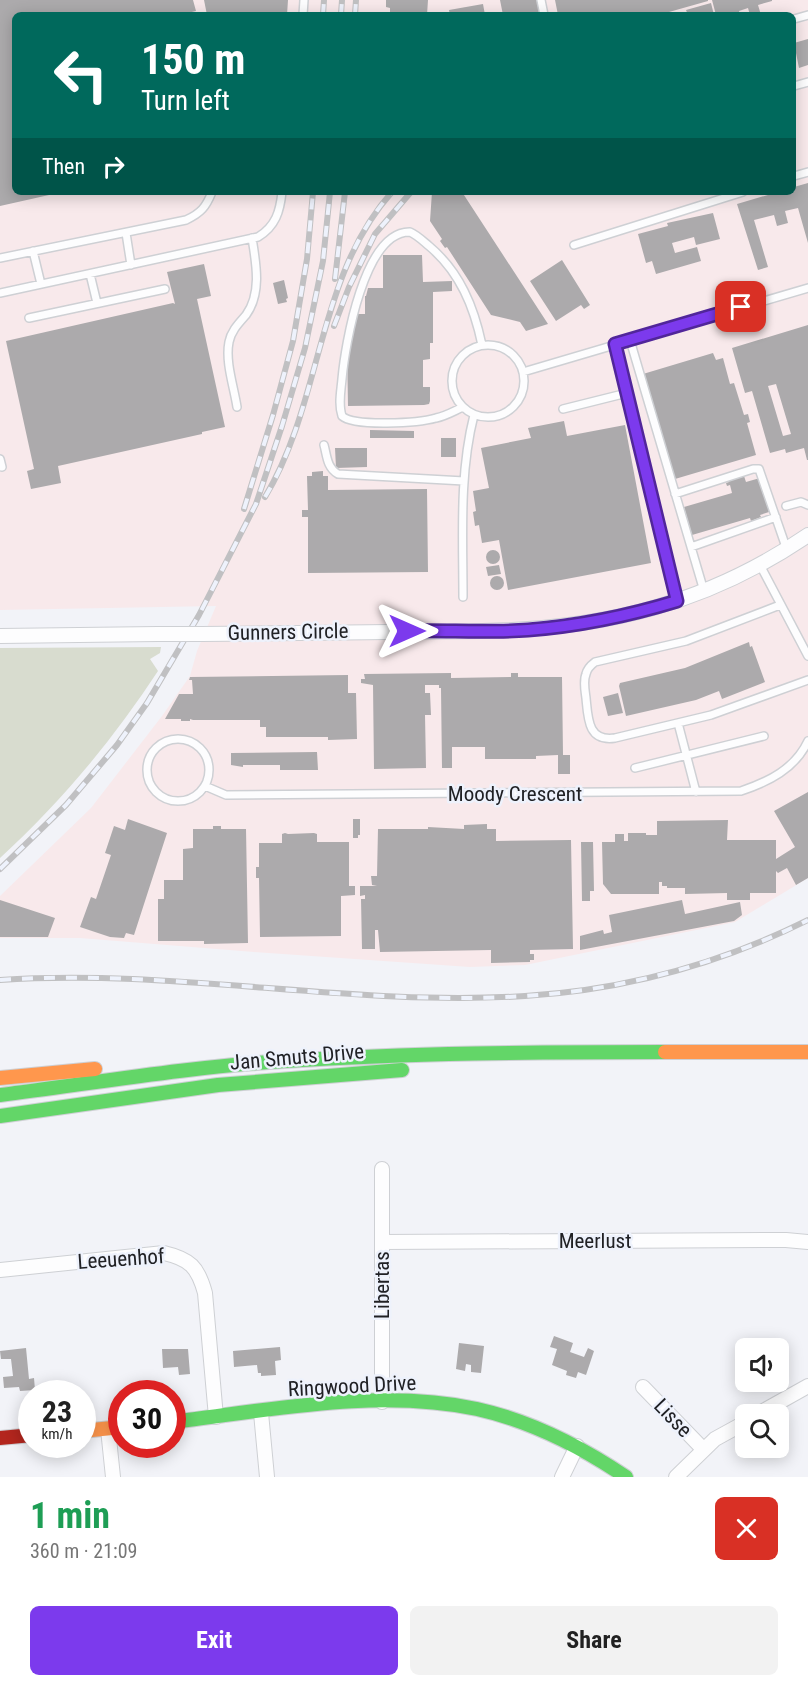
<!DOCTYPE html>
<html lang="en">
<head>
<meta charset="utf-8">
<style>
  :root { --surface:#fff; --page:#f2f2f2; --text:#222; --muted:#767676; --accent:#7c3aed }
  body { margin:0; font-family:"Roboto Condensed",sans-serif; background:var(--page); color:var(--text); height:100vh; display:flex; flex-direction:column; font-size:22px; white-space:nowrap }
  * { box-sizing:border-box; margin:0 }
  p { font-size:20px; color:var(--muted) }
  .icon { flex:none; width:33px; height:33px; fill:none; stroke:currentColor; stroke-width:2; stroke-linecap:round; stroke-linejoin:round }
  .map { position:relative; height:1477px; overflow:hidden }
  .side { display:flex; flex-direction:column; background:var(--surface); flex:1 }
  .side>* { flex:none }
  .guide { position:absolute; left:12px; top:12px; width:784px; height:183px; border-radius:9px; box-shadow:0 3px 15px #0003; background:#00695c; color:#fff; overflow:hidden }
  .tools { position:absolute; left:735px; top:1338px; display:grid; gap:12px }
  .tools a { display:grid; place-items:center; width:54px; height:54px; border-radius:9px; background:var(--surface); box-shadow:0 3px 15px #0003; font-size:30px }
  .speed { position:absolute; left:18px; top:1380px; display:flex; gap:12px; font-size:30px; font-weight:700; text-align:center }
  .speed>* { display:grid; place-content:center; width:78px; height:78px; border-radius:50%; background:var(--surface); box-shadow:0 3px 15px #0003; line-height:1 }
  .speed small { font-size:15px; font-weight:400 }
  .speed .limit { border:9px solid #d22; background:#fff; color:#111 }
  .pin { position:absolute; display:grid; place-items:center; width:51px; height:51px; color:#fff; margin:-26px; border-radius:12px; box-shadow:0 3px 9px #0006 }
  .me { position:absolute; width:66px; margin:-33px; rotate:90deg; stroke-linejoin:round; filter:drop-shadow(0 0 4px #0008) }
  .turn { display:flex; align-items:center; gap:21px; height:126px; padding:0 30px; font-size:27px }
  .turn .icon { width:78px; height:78px; stroke-width:2.5 }
  .turn b { display:block; font-size:42px; line-height:51px }
  .then { display:flex; align-items:center; height:57px; padding:0 30px; background:#0003; gap:12px; font-size:22px }
  .round { display:grid; place-items:center; flex:none; width:63px; height:63px; border-radius:9px; background:var(--page) }
  .summary { display:flex; align-items:center; justify-content:space-between; height:102px; padding:0 30px }
  h1 { font-size:36px; font-weight:700; line-height:45px; color:#1e9e55 }
  .button { display:flex; gap:12px; margin-top:auto; padding:12px 30px }
  .button a { flex:1; height:69px; border-radius:9px; background:var(--accent); color:#fff; font-size:24px; font-weight:700; line-height:69px; text-align:center }
  .button a+a { background:var(--page); color:var(--text) }
  .map>svg:first-child { display:block }
  .industrial { fill:#f8e9eb; fill-rule:evenodd }
  .green { fill:#d8dccf }
  .building { fill:#acaaac; fill-rule:evenodd }
  .lines { fill:none; stroke-linecap:round; stroke-linejoin:round }
  .lane-casing { stroke:#ced0d4; stroke-width:10 }
  .street-casing { stroke:#ced0d4; stroke-width:16 }
  .fast-casing { stroke:#ced0d4; stroke-width:16 }
  .slow-casing { stroke:#ced0d4; stroke-width:16 }
  .jam-casing { stroke:#ced0d4; stroke-width:16 }
  .lane { stroke:#fdfdfe; stroke-width:7 }
  .street { stroke:#fdfdfe; stroke-width:14 }
  .fast { stroke:#63d668; stroke-width:14 }
  .slow { stroke:#ff974d; stroke-width:14 }
  .jam { stroke:#b3261e; stroke-width:14 }
  .rail-casing { stroke:#c0c0c2; stroke-width:6 }
  .rail { stroke:#eef2fc; stroke-width:4; stroke-dasharray:11; stroke-linecap:butt }
  .street-bridge-casing { stroke:#ced0d4; stroke-width:16; stroke-linecap:butt }
  .street-bridge { stroke:#fdfdfe; stroke-width:14 }
  .route-casing { stroke:#51269a; stroke-width:15 }
  .route { stroke:#7c3aed; stroke-width:10 }
  .labels { text-anchor:middle; dominant-baseline:central; stroke-width:5; stroke-linejoin:round; paint-order:stroke }
  .street-label { font-size:21px; fill:#202125; stroke:#eef2fc }
</style>
</head>
<body>
<div class="map">
<svg width="808" height="1477" viewBox="0 0 808 1477">
  <rect width="100%" height="100%" fill="#f2f3f8"/>
  <path class="industrial" d="M0,0H808V878L735,922L525,965L470,967L254,952L80,938H0V896L91,808L162,716L190,676L197,651L216,606L0,610ZM15,15H794V192H15Z"/>
  <path class="green" d="M161,647L160,653L150,659L158,671C112,741 61,802 0,858V648Z"/>
  <path class="building" d="M0,0H193L196,11L179,15H15V192L58,193L0,206Z
    M204,0H288L287,15H207Z
    M386,0H428L427,15H390V8L386,7Z
    M500,0H537L540,15H503Z
    M555,0H708V1L669,12L670,15H558Z
    M712,0H772V1L758,5L761,15H750L748,8L739,11L740,15H716Z
    M711,3L714,15H688L686,10Z
    M483,4L485,15H450L449,10Z
    M808,39V65L799,68L794,43Z
    M808,183V243L798,208L785,211L788,223L777,226L774,215L754,220L768,267L758,270L737,204L778,192H794V187Z
    M432,192H462L548,324L526,331L520,322L491,315L447,247L445,248L440,241L442,239L430,221Z
    M713,213L720,239L696,245L694,237L672,243L675,253L697,247L701,261L656,274L652,261L646,263L638,234L668,226L667,223Z
    M383,255H422L423,282L452,281V291L433,292V343H430V359L423,360V387H430V401L429,404L424,405L348,406L347,349L357,314H365V296H366L368,288H383Z
    M562,260L590,305L584,309L581,305L556,321L530,281Z
    M204,264L211,296L197,299L225,427L202,432V434L58,466L61,483L31,489L27,471L34,469L6,341L173,303L175,304L167,272Z
    M284,280L288,298L286,299L287,302L278,304L273,283Z
    M808,325V460H807L804,448L786,453L785,449L770,453L752,391L745,393L732,348ZM776,384L791,434L783,436L768,386Z
    M713,353L716,360L723,358L730,384L734,383L744,415L748,414L750,422L747,423L756,455L675,479L643,374Z
    M564,421L567,436L625,425L651,563L508,590L499,540L482,543L479,525L475,526L473,512L476,511L473,491L489,488L481,448L531,438L528,428Z
    M370,430L414,431V438H370Z
    M441,438H456V457H441Z
    M335,448H367V467L336,468Z
    M323,471V476H328V490L427,489L428,572L308,573V517H302V510H308L307,476H312V472Z
    M743,473L746,482L760,478L769,512L760,515L761,517L751,521L750,518L692,535L684,507L732,493L730,485L727,486L726,483L729,482L728,477Z
    M486 557a7 7 0 1 1 14 0a7 7 0 1 1-14 0Z
    M499,565L501,574L488,576L486,567Z
    M490 583a7 7 0 1 1 14 0a7 7 0 1 1-14 0Z
    M749,642L750,647L752,646L765,682L722,699L719,691L696,700L626,716L619,686L620,683L685,668Z
    M451,673V678L511,677V673H518V677H562L563,755H570V774H558V755L536,756V759H485V747H452V768H442L441,688H439V685H425V693H430L431,715H425L426,768L374,769L373,685L361,683V679H365L364,674Z
    M348,675V693H356L357,739L328,740V737H266V727H260V720H193L190,719V721H181V719H165L179,694H193L192,680H189L190,677Z
    M618,693L623,713L608,716L603,697Z
    M317,752L318,770H280V765H243V767L231,765V753Z
    M808,792V878L796,885L787,868L778,873L776,871V893H750V900H727V893L685,894V888H667V886H662V882H659V894H611L603,884L602,842H615V834H624V841H628V833H646V835H657V821L728,820L727,840H776V859L795,847L774,811Z
    M128,819L167,833L134,935L126,933L124,938L110,937L80,927L91,897L96,899L111,855L105,853L114,826L125,830Z
    M353,819H360V835H358V838H353Z
    M487,824V829H496V841L571,840L573,949L530,950V954H534V960H530V962L491,963V950L380,952L378,930H375V949H362L361,899H365V895L360,896V886H377L372,885L371,876H377L378,829H428V827L464,829V825Z
    M213,826H221V829H246L248,943L204,944V941H158V899H164V880H183V849L193,848V829H213Z
    M285,833L288,834L314,833L317,834V842H349V886H355V895L341,896V936L260,937L259,878H256V867H259V843H282V834Z
    M581,842H593L594,891H590V901H582Z
    M0,900L55,918L48,937H0Z
    M682,900L685,914L740,902L742,915L734,921L580,950V936L603,930L604,934L612,932L609,915Z
    M554,1336L573,1343L570,1352L584,1357L588,1348L594,1351L586,1375L578,1372L576,1378L566,1375L567,1371L552,1365L557,1349L550,1347Z
    M459,1343L484,1346L481,1373L471,1372V1365L466,1364L465,1371L456,1369Z
    M280,1347L281,1360L275,1361L276,1375L261,1376V1373H258L257,1365L234,1367L233,1351Z
    M26,1348L29,1379L34,1378L35,1390L20,1391L19,1387L4,1388L3,1377L13,1376L11,1359H1L0,1351Z
    M162,1349H188L190,1374L179,1375L178,1367L163,1368Z"/>
  <g class="lines">
    <g class="lane-casing">
      <path id="lane" d="M541,0L544,15
        M303,15L304,0
        M794,19L808,15
        M794,86L808,82
        M794,176L808,172
        M126,233L131,265
        M574,245L743,192
        M33,251L41,284
        M0,258L186,220C201,213 206,207 212,192
        M90,274L97,303
        M0,293L258,237C276,226 280,211 282,192
        M29,318L165,289
        M630,340L704,591
        M615,344L677,601
        M452 381a36 36 0 1 1 72 0a36 36 0 1 1-72 0Z
        M523,372L808,288
        M237,407C234,387 225,362 229,342C231,331 239,323 246,315C262,293 256,263 252,238
        M463,407C454,411 446,416 436,418C419,423 354,427 342,416C338,404 341,391 342,379C345,345 364,231 410,232C417,235 423,241 429,246C460,272 474,307 482,345
        M563,409L627,393
        M324,445C327,456 327,468 338,474L464,481
        M0,459L2,467
        M675,494L753,469H759L787,550
        M786,506L801,502L808,505
        M691,547L776,517
        M760,565L808,656
        M463,597C463,536 459,474 474,415
        M780,605L686,641L595,662C591,665 587,669 586,674C583,681 585,690 586,698C588,719 588,742 615,738L711,715L808,680
        M678,723L696,792
        M147 770a31 31 0 1 1 62 0a31 31 0 1 1-62 0Z
        M635,768L764,736
        M205,786L226,795L741,791C768,782 795,769 808,741"/>
    </g>
    <g class="street-casing">
      <path id="street" d="M201,634L482,631C603,629 707,604 808,535
        M0,636L158,634
        M382,1242L786,1240L808,1242
        M0,1270L164,1253C190,1259 198,1267 205,1293L216,1417
        M643,1387L703,1449
        M382,1402V1169
        M261,1413L267,1477
        M758,1414L808,1386
        M108,1429L113,1477
        M562,1477L577,1446
        M676,1477L715,1439L746,1422"/>
    </g>
    <g class="fast-casing">
      <path id="fast" d="M0,1095C94,1083 189,1067 284,1061C411,1053 538,1052 665,1052
        M0,1116L218,1085L402,1070
        M172,1422C271,1410 378,1388 477,1409C531,1421 580,1446 626,1477"/>
    </g>
    <g class="slow-casing">
      <path id="slow" d="M665,1052H808
        M0,1078L95,1069
        M82,1431L122,1427"/>
    </g>
    <g class="jam-casing">
      <path id="jam" d="M0,1438L32,1435"/>
    </g>
    <use href="#lane" class="lane"/>
    <use href="#street" class="street"/>
    <use href="#fast" class="fast"/>
    <use href="#slow" class="slow"/>
    <use href="#jam" class="jam"/>
    <g class="rail-casing">
      <path id="rail" d="M323,15L324,0
        M341,15L342,0
        M355,15L356,0
        M335,279L345,192
        M334,326L349,287L375,234L411,192
        M265,497C323,401 316,277 392,192
        M244,509L273,415L293,341L307,259L313,192
        M0,869L66,805L117,745L147,703L199,615L256,504L282,426L305,348L323,261L330,192
        M0,980C175,968 350,1007 525,996C623,990 720,964 808,920"/>
    </g>
    <use href="#rail" class="rail"/>
    <g class="street-bridge-casing">
      <path id="street-bridge" d="M158,634H201"/>
    </g>
    <use href="#street-bridge" class="street-bridge"/>
  </g>
  <g class="lines">
    <g class="route-casing">
      <path id="route" d="M407,631C447,630 488,633 528,630C579,626 628,616 677,601L615,344L741,307"/>
    </g>
    <use href="#route" class="route"/>
  </g>
  <g class="labels">
    <g class="street-label">
      <text transform="translate(288 632) rotate(-1)">Gunners Circle</text>
      <text x="515" y="794">Moody Crescent</text>
      <text transform="translate(297 1057) rotate(-5)">Jan Smuts Drive</text>
      <text x="595" y="1241">Meerlust</text>
      <text transform="translate(121 1259) rotate(-4)">Leeuenhof</text>
      <text transform="translate(382 1285) rotate(-90)">Libertas</text>
      <text transform="translate(352 1386) rotate(-3)">Ringwood Drive</text>
      <text transform="translate(673 1418) rotate(46)">Lisse</text>
    </g>
  </g>
</svg>
<div class="tools">
<a><svg class="icon" aria-label="sound" viewBox="0 0 24 24"><path d="M4 9h4l5-4v14l-5-4H4zM17 9q2 3 0 6"/></svg></a>
<a><svg class="icon" aria-label="search" viewBox="0 0 24 24"><circle cx="10" cy="10" r="6"/><path d="M15 15l6 6"/></svg></a>
</div>
<div class="speed"><div>23<small>km/h</small></div><div class="limit">30</div></div>
<div class="pin" style="left:741px;top:307px;background:#d93025"><svg class="icon" aria-label="arrive" viewBox="0 0 24 24"><path d="M6 21V4h12l-3 4 3 4H6"/></svg></div>
<svg class="me" style="left:407px;top:631px" viewBox="-20 -20 40 40"><path d="M0-17L14 15 0 8-14 15z" fill="#7c3aed" stroke="#fff" stroke-width="4"/></svg>
<div class="guide">
<div class="turn"><svg class="icon" aria-label="left" viewBox="0 0 24 24"><path d="M17 20v-9H6M10 6l-5 5 5 5"/></svg><div><b>150 m</b>Turn left</div></div>
<div class="then">Then<svg class="icon" aria-label="right" viewBox="0 0 24 24"><path d="M7 20v-9h11M14 6l5 5-5 5"/></svg></div>
</div>
</div>
<section class="side">
<div class="summary"><div><h1>1 min</h1><p>360 m · 21:09</p></div><a class="round" style="background:#d93025;color:#fff"><svg class="icon" aria-label="close" viewBox="0 0 24 24"><path d="M6 6l12 12M18 6L6 18"/></svg></a></div>
<div class="button"><a>Exit</a><a>Share</a></div>
</section>
</body>
</html>
